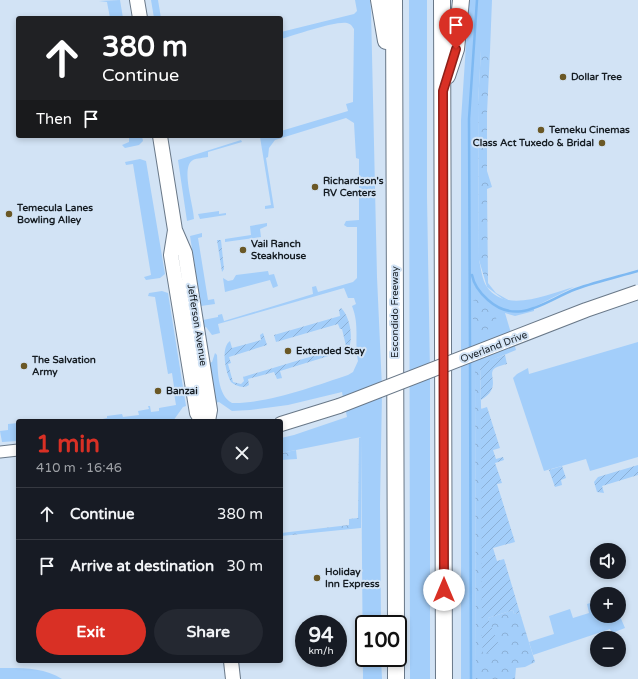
<!DOCTYPE html>
<html lang="en">
<head>
<meta charset="utf-8">
<style>
  :root { --surface:#171b24; --page:#242831; --text:#f1f3f6; --muted:#9ea1a6; --line:#363941; --accent:#d93025 }
  body { margin:0; font-family:"Varela Round",sans-serif; background:var(--page); color:var(--text); height:100vh; display:flex; flex-direction:column; font-size:15px; white-space:nowrap }
  * { box-sizing:border-box; margin:0 }
  p { font-size:13px; color:var(--muted) }
  .icon { flex:none; width:22px; height:22px; fill:none; stroke:currentColor; stroke-width:2; stroke-linecap:round; stroke-linejoin:round }
  .map { position:relative; flex:1; overflow:hidden }
  .drawer { position:absolute; left:16px; top:419px; width:267px; height:244px; display:flex; flex-direction:column; background:var(--surface); border-radius:4px; box-shadow:0 2px 6px #0003 }
  .drawer>* { flex:none }
  .guide { position:absolute; left:16px; top:16px; width:267px; height:122px; border-radius:4px; box-shadow:0 2px 6px #0003; background:#202124; color:#fff; overflow:hidden }
  .controls { position:absolute; left:590px; top:543px; display:grid; gap:8px }
  .controls a { display:grid; place-items:center; width:36px; height:36px; border-radius:50%; background:var(--surface); box-shadow:0 2px 6px #0003; font-size:20px }
  .speed { position:absolute; left:295px; top:615px; display:flex; gap:8px; font-size:20px; font-weight:700; text-align:center }
  .speed>* { display:grid; place-content:center; width:52px; height:52px; border-radius:50%; background:var(--surface); box-shadow:0 2px 6px #0003; line-height:1 }
  .speed small { font-size:10px; font-weight:400 }
  .speed .limit { border:2px solid #111; border-radius:6px; background:#fff; color:#111 }
  .pin { position:absolute; display:grid; place-items:center; width:34px; height:34px; color:#fff; margin:-41px -17px; border-radius:50% 50% 50% 0; rotate:-45deg; box-shadow:0 0 4px #0007 }
  .pin .icon { rotate:45deg }
  .me { position:absolute; width:44px; margin:-22px; rotate:0deg; stroke-linejoin:round; filter:drop-shadow(0 0 3px #0008) }
  .turn { display:flex; align-items:center; gap:14px; height:84px; padding:0 20px; font-size:18px }
  .turn .icon { width:52px; height:52px; stroke-width:2.5 }
  .turn b { display:block; font-size:28px; line-height:34px }
  .then { display:flex; align-items:center; height:38px; padding:0 20px; background:#0003; gap:8px; font-size:15px }
  .round { display:grid; place-items:center; flex:none; width:42px; height:42px; border-radius:21px; background:var(--page) }
  .head { display:flex; align-items:center; justify-content:space-between; height:68px; padding:0 20px }
  h1 { font-size:24px; font-weight:700; line-height:30px; color:var(--accent) }
  .action { display:flex; gap:8px; margin-top:auto; padding:8px 20px }
  .action a { flex:1; height:46px; border-radius:24px; background:var(--accent); color:#fff; font-size:16px; font-weight:700; line-height:46px; text-align:center }
  .action a+a { background:var(--page); color:var(--text) }
  ul { padding:0; list-style:none }
  li { display:flex; align-items:center; gap:12px; height:52px; padding:0 20px; border-top:1px solid var(--line) }
  li div { flex:1 }
  li b { display:block; font-size:15px }
  li em { font-style:normal }
  .map>svg:first-child { display:block }
  .grass { fill:#a3cefa }
  .forest { fill:url(#forest-crowns) }
  .garden { fill:url(#garden-furrows) }
  .lines { fill:none; stroke-linecap:round; stroke-linejoin:round }
  .stream { stroke:#7eb9f2; stroke-width:2.5 }
  .minor-casing { stroke:#697888; stroke-width:13 }
  .major-casing { stroke:#697888; stroke-width:16 }
  .highway-casing { stroke:#697888; stroke-width:18 }
  .minor { stroke:#fff; stroke-width:11 }
  .major { stroke:#fff; stroke-width:14 }
  .highway { stroke:#fff; stroke-width:16 }
  .major-bridge-casing { stroke:#697888; stroke-width:16; stroke-linecap:butt }
  .major-bridge { stroke:#fff; stroke-width:14 }
  .route-casing { stroke:#8d1f18; stroke-width:10 }
  .route { stroke:#d93025; stroke-width:7 }
  .poi-dot { fill:#6a5826; stroke:#d2e3f5; stroke-width:1.5 }
  .labels { text-anchor:middle; dominant-baseline:central; stroke-width:4; stroke-linejoin:round; paint-order:stroke }
  .poi-label { font-size:10px; font-weight:bold; fill:#161d23; stroke:#d2e3f5; text-anchor:start }
  .street-label { font-size:10px; fill:#161d23; stroke:#d2e3f5 }
</style>
</head>
<body>
<div class="map">
<svg width="638" height="679" viewBox="0 0 638 679">
  <defs>
    <pattern id="forest-crowns" width="20" height="18" patternUnits="userSpaceOnUse"><rect width="20" height="18" fill="#a3cefa"/><path d="M2 6a3 3 0 1 1 6 0M12 15a3 3 0 1 1 6 0" fill="none" stroke="#8cb0d6"/></pattern>
    <pattern id="garden-furrows" width="10" height="10" patternUnits="userSpaceOnUse"><rect width="10" height="10" fill="#a3cefa"/><path d="M-1 1l2-2M0 10L10 0M9 11l2-2" fill="none" stroke="#8cb0d6"/></pattern>
  </defs>
  <rect width="100%" height="100%" fill="#d2e3f5"/>
  <path class="grass" d="M120,0L123,18H110L107,2L99,1Z
    M151,0H158L161,18H154Z
    M355,0H370L371,10L377,277L382,388L344,403L342,392L288,405L250,410L232,411L219,402L215,403L209,363L212,362L215,353L217,355C218,370 217,395 232,403C266,404 315,386 348,375L353,372L358,361C354,342 360,326 352,306L356,304L354,298H348L344,288L218,324L220,333L212,335L206,327L204,328L203,320L218,317V315L222,314L224,321L313,294L312,287L316,286L318,292L353,282L357,278V227H347L344,225L346,221L359,220V159L356,158L354,123L346,118L275,140L269,148L268,157L266,158L274,208L265,209V206L271,205L260,137L281,136V131L348,111L346,104L353,102L354,29C352,26 351,24 347,23C334,21 296,35 281,39V32L354,14L357,11Z
    M409,0H427V197L430,372V679H410Z
    M469,0H492L490,51H481L478,103L479,260C481,268 482,280 487,287C506,314 548,294 574,287L534,307V311L515,316L505,313L516,350L475,367L476,679H461V120Z
    M129,136H142L143,141L139,145L125,148L122,145L129,142Z
    M241,140L242,142L208,152V157C204,158 197,158 193,160C180,167 194,206 194,219L187,221L178,160Z
    M140,159L146,161L165,274L160,278L146,280L144,277L151,275L133,164L126,165L125,162Z
    M219,211V214L226,213V215L200,219L198,214Z
    M267,223V226L260,229L261,237L225,242V239L251,235L250,226Z
    M202,233V237L198,238L208,300L214,299L215,304L201,306L190,236Z
    M268,271L269,275L274,274L278,286L273,288L270,280L225,292L223,278L228,281L233,280L236,275Z
    M162,291L168,293L186,406L183,407L173,421H94L107,418V416L122,414L123,417L139,415L138,411L149,409L148,406H150L151,412L159,411V408L176,405L174,393H171L170,388L174,387L172,373L168,374L155,297L148,296L149,293Z
    M638,342V457L590,471L586,459L544,471L513,378L517,374L528,368L529,374Z
    M382,393L380,504L381,624H364V658H381L382,679H363L361,437L281,453V438L294,435L347,417L345,407Z
    M18,423V441L2,442L0,431L8,430V424Z
    M597,601V616H604L605,618L619,616V614L625,628L612,633L610,629L533,655L529,642L554,634L549,616L570,609L573,618L589,613L587,604Z
    M0,668C22,668 43,667 62,679H0Z"/>
  <path class="forest" d="M481,50L490,51L487,113V171L492,187L487,189L488,283L496,293L512,302L503,299L487,287L479,260L478,103Z
    M476,299L488,304L497,317L491,328L479,333L475,330L473,322V301Z
    M480,364L483,488L482,643L497,652L488,618L513,610L514,614L520,613L535,662L525,667L516,668L515,679H476L475,366Z
    M361,437V528L281,536V533L349,525V519L358,518L359,438Z
    M296,450L297,459L281,460V453Z"/>
  <path class="garden" d="M217,240H221L224,269L222,272Z
    M341,308C350,316 354,339 348,350L280,371L282,378L277,379L274,372L248,379L249,385C244,389 236,386 231,382C226,373 220,348 230,341L232,348L261,340L260,335L263,333L267,345L229,357L231,363L228,364L233,382L241,384L244,381L243,377L346,346L342,329H340L338,324L276,342L274,335L340,316L339,310Z
    M505,355L507,364C503,365 498,366 495,368C486,374 503,387 481,400L480,364Z
    M487,407L500,448L493,450L496,459L503,457L504,460L495,463L502,483L497,484L515,542L493,548L497,561L504,559L520,613L514,614L513,610L488,618L500,648L497,650V652L483,654L482,643L481,409Z
    M638,465V475L602,486L604,493L597,492L594,482L598,477Z
    M562,466L566,478L561,480L562,485L555,487L549,470Z"/>
  <g class="lines">
    <path class="stream" d="M472,275C474,286 480,293 488,300C518,327 546,300 576,289C596,282 617,277 638,271
      M470,349L469,119L477,0
      M470,360L471,679"/>
    <g class="minor-casing">
      <path id="minor" d="M0,452L18,450"/>
    </g>
    <g class="major-casing">
      <path id="major" d="M137,0L140,18
        M160,136L175,230L185,253L210,410L208,421
        M175,230L171,255L197,413L202,421
        M281,424L339,406
        M231,661L233,679"/>
    </g>
    <g class="highway-casing">
      <path id="highway" d="M379,0L386,41
        M394,0L396,624
        M442,0L444,679
        M447,76L456,49L461,0
        M396,679V658"/>
    </g>
    <use href="#minor" class="minor"/>
    <use href="#major" class="major"/>
    <use href="#highway" class="highway"/>
    <g class="major-bridge-casing">
      <path id="major-bridge" d="M339,406L586,310L638,292"/>
    </g>
    <use href="#major-bridge" class="major-bridge"/>
  </g>
  <g class="lines">
    <g class="route-casing">
      <path id="route" d="M444,590L443,91L456,49"/>
    </g>
    <use href="#route" class="route"/>
  </g>
  <g class="poi-dot">
    <circle cx="563" cy="77" r="4"/>
    <circle cx="541" cy="130" r="4"/>
    <circle cx="602" cy="143" r="4"/>
    <circle cx="315" cy="187" r="4"/>
    <circle cx="9" cy="214" r="4"/>
    <circle cx="243" cy="250" r="4"/>
    <circle cx="288" cy="351" r="4"/>
    <circle cx="24" cy="366" r="4"/>
    <circle cx="158" cy="391" r="4"/>
    <circle cx="317" cy="578" r="4"/>
  </g>
  <g class="labels">
    <g class="poi-label">
      <text x="571" y="77">Dollar Tree</text>
      <text x="549" y="130">Temeku Cinemas</text>
      <text x="594" y="143" text-anchor="end">Class Act Tuxedo &amp; Bridal</text>
      <text x="323" y="181">Richardson's<tspan x="323" dy="12">RV Centers</tspan></text>
      <text x="17" y="208">Temecula Lanes<tspan x="17" dy="12">Bowling Alley</tspan></text>
      <text x="251" y="244">Vail Ranch<tspan x="251" dy="12">Steakhouse</tspan></text>
      <text x="296" y="351">Extended Stay</text>
      <text x="32" y="360">The Salvation<tspan x="32" dy="12">Army</tspan></text>
      <text x="166" y="391">Banzai</text>
      <text x="325" y="572">Holiday<tspan x="325" dy="12">Inn Express</tspan></text>
    </g>
    <g class="street-label">
      <text transform="translate(395 312) rotate(-90)">Escondido Freeway</text>
      <text transform="translate(197 325) rotate(81)">Jefferson Avenue</text>
      <text transform="translate(494 347) rotate(-21)">Overland Drive</text>
    </g>
  </g>
</svg>
<div class="controls">
<a><svg class="icon" aria-label="sound" viewBox="0 0 24 24"><path d="M4 9h4l5-4v14l-5-4H4zM17 9q2 3 0 6"/></svg></a>
<a>+</a>
<a>−</a>
</div>
<div class="speed"><div>94<small>km/h</small></div><div class="limit">100</div></div>
<div class="pin" style="left:456px;top:49px;background:#d93025"><svg class="icon" aria-label="arrive" viewBox="0 0 24 24"><path d="M6 21V4h12l-3 4 3 4H6"/></svg></div>
<svg class="me" style="left:444px;top:590px" viewBox="-20 -20 40 40"><circle r="19" fill="#fff"/><path d="M0-13L10 11 0 6-10 11z" fill="#d93025"/></svg>
<div class="guide">
<div class="turn"><svg class="icon" aria-label="ahead" viewBox="0 0 24 24"><path d="M12 20V5M6 11l6-6 6 6"/></svg><div><b>380 m</b>Continue</div></div>
<div class="then">Then<svg class="icon" aria-label="arrive" viewBox="0 0 24 24"><path d="M6 21V4h12l-3 4 3 4H6"/></svg></div>
</div>
<section class="drawer">
<div class="head"><div><h1>1 min</h1><p>410 m · 16:46</p></div><a class="round"><svg class="icon" aria-label="close" viewBox="0 0 24 24"><path d="M6 6l12 12M18 6L6 18"/></svg></a></div>
<ul>
<li><svg class="icon" aria-label="ahead" viewBox="0 0 24 24"><path d="M12 20V5M6 11l6-6 6 6"/></svg><div><b>Continue</b></div><em>380 m</em></li>
<li><svg class="icon" aria-label="arrive" viewBox="0 0 24 24"><path d="M6 21V4h12l-3 4 3 4H6"/></svg><div><b>Arrive at destination</b></div><em>30 m</em></li>
</ul>
<div class="action"><a>Exit</a><a>Share</a></div>
</section>
</div>
</body>
</html>
